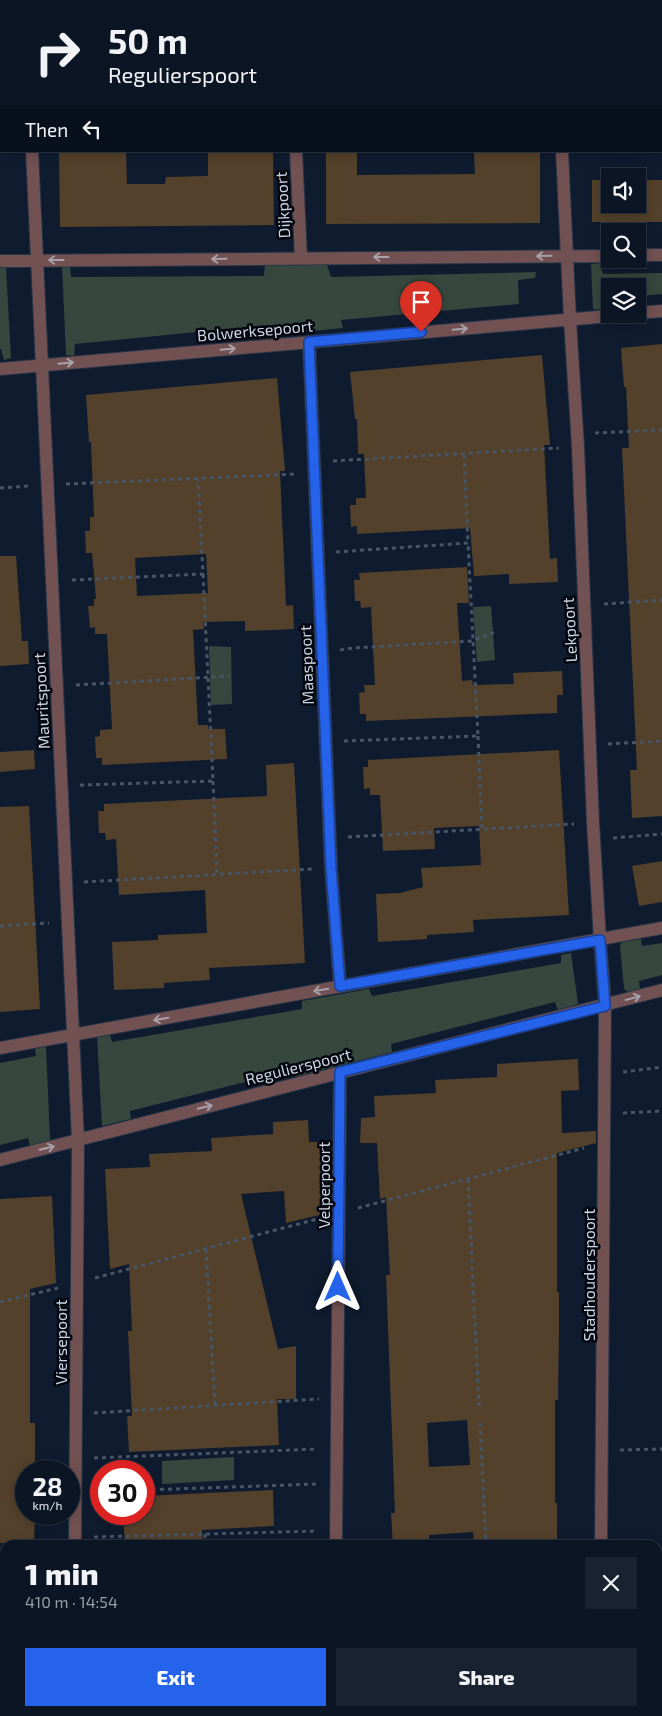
<!DOCTYPE html>
<html lang="en">
<head>
<meta charset="utf-8">
<style>
  :root { --surface:#0b1523; --page:#192230; --text:#f1f3f6; --muted:#9a9fa6; --line:#2b3441; --accent:#2563eb }
  body { margin:0; font-family:"Exo 2",sans-serif; background:var(--page); color:var(--text); height:100vh; display:flex; flex-direction:column; font-size:19px; white-space:nowrap }
  * { box-sizing:border-box; margin:0 }
  p { font-size:16px; color:var(--muted) }
  .icon { flex:none; width:28px; height:28px; fill:none; stroke:currentColor; stroke-width:2; stroke-linecap:round; stroke-linejoin:round }
  .map { position:relative; flex:1; overflow:hidden }
  .panel { position:absolute; left:0px; top:1540px; width:662px; height:176px; display:flex; flex-direction:column; background:var(--surface); border-radius:15px 15px 0 0; box-shadow:0 2px 12px #0003,0 0 0 1px var(--line) }
  .panel>* { flex:none }
  .top-card { position:absolute; left:0px; top:0px; width:662px; height:152px; box-shadow:0 2px 12px #0003,0 0 0 1px var(--line); background:#0b1523; color:var(--text); overflow:hidden }
  .fabs { position:absolute; left:601px; top:168px; display:grid; gap:10px }
  .fabs a { display:grid; place-items:center; width:45px; height:45px; border-radius:0px; background:var(--surface); box-shadow:0 2px 12px #0003,0 0 0 1px var(--line); font-size:25px }
  .speed { position:absolute; left:15px; top:1460px; display:flex; gap:10px; font-size:25px; font-weight:700; text-align:center }
  .speed>* { display:grid; place-content:center; width:65px; height:65px; border-radius:50%; background:var(--surface); box-shadow:0 2px 12px #0003,0 0 0 1px var(--line); line-height:1 }
  .speed small { font-size:12px; font-weight:400 }
  .speed .limit { border:8px solid #d22; background:#fff; color:#111 }
  .pin { position:absolute; display:grid; place-items:center; width:42px; height:42px; color:#fff; margin:-51px -21px; border-radius:50% 50% 50% 0; rotate:-45deg; box-shadow:0 0 5px #0007 }
  .pin .icon { rotate:45deg }
  .me { position:absolute; width:55px; margin:-28px; rotate:0deg; stroke-linejoin:round; filter:drop-shadow(0 0 4px #0008) }
  .turn { display:flex; align-items:center; gap:18px; height:105px; padding:0 25px; font-size:22px }
  .turn .icon { width:65px; height:65px; stroke-width:2.5 }
  .turn b { display:block; font-size:35px; line-height:42px }
  .then { display:flex; align-items:center; height:48px; padding:0 25px; background:#0003; gap:10px; font-size:19px }
  .round { display:grid; place-items:center; flex:none; width:52px; height:52px; border-radius:0px; background:var(--page) }
  .summary { display:flex; align-items:center; justify-content:space-between; height:85px; padding:0 25px }
  h1 { font-size:30px; font-weight:800; line-height:38px }
  .button { display:flex; gap:10px; margin-top:auto; padding:10px 25px }
  .button a { flex:1; height:58px; border-radius:0px; background:var(--accent); color:#fff; font-size:20px; font-weight:800; line-height:58px; text-align:center }
  .button a+a { background:var(--page); color:var(--text) }
  .map>svg:first-child { display:block }
  .green { fill:#36473d }
  .building { fill:#53412b; fill-rule:evenodd }
  .lines { fill:none; stroke-linecap:round; stroke-linejoin:round }
  .street-casing { stroke:#293648; stroke-width:14 }
  .path { stroke:#485566; stroke-width:3; stroke-dasharray:4 4; stroke-linecap:butt }
  .street { stroke:#725152; stroke-width:12 }
  .oneway { stroke:#a8a1a9 }
  .route-casing { stroke:#184099; stroke-width:12 }
  .route { stroke:#2563eb; stroke-width:9 }
  .labels { text-anchor:middle; dominant-baseline:central; stroke-width:5; stroke-linejoin:round; paint-order:stroke }
  .street-label { font-size:16px; fill:#ccd6e3; stroke:#03060e }
</style>
</head>
<body>
<div class="map">
<svg width="662" height="1716" viewBox="0 0 662 1716">
  <rect width="100%" height="100%" fill="#0f1c2f"/>
  <path class="green" d="M600,263L603,274L662,273V294L638,296V286H610V298L604,299L602,310L593,309L591,264Z
    M265,265H327L331,277L536,272L535,278L518,280L519,304L341,320L343,328L271,335L269,325L75,344L74,356L66,355L62,266H70L71,277L264,276Z
    M0,267H6L11,358L4,360L1,349H0Z
    M491,606L495,660L477,662L473,607Z
    M209,646L231,647L232,704L211,705Z
    M641,939L642,946L662,943V975L639,981L640,989L628,992L624,989L620,945L622,942Z
    M571,953L578,1004L558,1010L555,1002L391,1044L392,1052L295,1077L293,1070L130,1111L131,1119L102,1126L97,1037L110,1035L112,1042L302,1009V1001L369,989L372,996L561,963V955Z
    M46,1046L50,1140L30,1146L28,1138L0,1145V1063L36,1056L35,1049Z
    M234,1457V1480L162,1484V1461Z"/>
  <path class="building" d="M59,151H126L127,184H165L166,177L208,176V151H273L274,225L60,227Z
    M326,151H357V175L475,174L474,151H540V223L326,224Z
    M592,180H610V204H638V180H662V222H592Z
    M662,344V816L632,818L630,770H637L622,448H629L626,387H624L621,348Z
    M542,355L550,445H544L550,559L557,558L558,582L509,584V574L474,576L470,528L357,534V526L351,527L350,505H356V498H366L364,454H358L357,419H355L350,372Z
    M277,378L285,471H280L286,606L293,605L294,629L245,631V621L203,622L204,629L193,630L198,725H208V729H225L227,759L102,765V758H96L95,737L100,736V730L112,729L107,634H95V627L90,628L88,606H94V599H96L92,553H86L85,531H90V517H94L91,442H89L86,395ZM206,554L208,593L137,596L135,558Z
    M0,556H16L22,641H28L29,664L0,666Z
    M467,567L469,603H457L462,681L472,680L473,685L514,684L513,673L562,671L563,695H557V713L366,721V714H360L359,693L365,692L364,685H375L371,607L361,608L360,601H355L354,580H360L359,573Z
    M34,750L35,769L0,772V752Z
    M559,750L569,915L473,920L474,932L427,935V939L378,942L376,894L400,893L423,887L421,868L481,865L479,826L434,828L435,849L383,851L380,795H370V788L364,789L363,767H368V760Z
    M294,763L305,963L209,968L210,980L164,983V988L114,990L112,942L158,940V935L207,933L205,890L119,895L116,839L106,840L105,833H99L98,811H104V804L267,796L266,765Z
    M29,806L40,1009L0,1012V807Z
    M662,861V902L639,906L632,866Z
    M578,1059L579,1090L561,1091L562,1133L596,1131V1143L557,1153V1292H559V1330L558,1400H555V1503H557V1545H474L473,1532L429,1535V1545H393L391,1513H395L386,1275H390L386,1197L380,1199L377,1143H360L361,1118L375,1117L374,1096L436,1093L435,1080L497,1077V1064ZM467,1420L470,1465L429,1467L427,1423Z
    M308,1120L309,1142H323V1214L286,1223L284,1191L241,1194L278,1349L296,1346V1399H277L279,1445L129,1452L127,1416H132L128,1331H132L129,1264L110,1269L105,1169L150,1167L149,1154L212,1151L211,1138L273,1134V1122Z
    M52,1196L56,1283L30,1289V1423H35V1471H26V1514H35L34,1543H0V1199Z
    M273,1490L274,1526L202,1530L203,1545H125L123,1514H144V1496Z"/>
  <g class="lines">
    <g class="street-casing">
      <path id="street" d="M23,0V1
        M290,0V1
        M555,0V1
        M32,151L78,1140L75,1545
        M296,151L301,258
        M562,151L570,320L578,447L593,823L600,940L605,1005L601,1545
        M638,255H662
        M0,261L610,256
        M638,313L662,311
        M309,342L331,868L340,986
        M0,369L633,314
        M0,1048L662,928
        M0,1160L662,990
        M336,1545L340,1072
        M74,1716V1711
        M335,1716V1711
        M599,1716V1711"/>
    </g>
    <path class="path" d="M156,0V1
      M416,0V1
      M661,114H662
      M0,126H1
      M595,433L662,430
      M333,461L559,448
      M66,484L297,474
      M0,488L29,486
      M336,552L468,543L464,453
      M72,580L203,574L198,479
      M604,604L662,600
      M340,650L353,648L472,641L495,632
      M76,685L230,676
      M478,736L482,830
      M344,741L478,736L468,543
      M608,744L662,741
      M213,781L217,874
      M80,785L213,781L203,574
      M348,837L574,824
      M613,838L662,834
      M84,882L312,869
      M0,926L49,923
      M623,1072L662,1067
      M623,1113L662,1111
      M468,1179L479,1406
      M358,1208L584,1148
      M206,1249L215,1406
      M95,1278L321,1218
      M0,1302L58,1288
      M94,1413L319,1399
      M480,1423L486,1545
      M620,1450L662,1449
      M94,1458L317,1449
      M144,1490L318,1484
      M205,1534V1545
      M94,1537L318,1531
      M0,1550H5
      M0,1597L5,1596
      M0,1630H5
      M0,1681H5
      M214,1711V1716"/>
    <use href="#street" class="street"/>
  </g>
  <defs><path id="oneway-shaft" d="M-6 0H5M1.5-3L5.5 0L1.5 3" fill="none" stroke-width="1.6" stroke-linecap="round" stroke-linejoin="round" transform="scale(1.25)"/></defs>
  <g class="oneway">
    <use href="#oneway-shaft" transform="translate(544 256) rotate(179)"/>
    <use href="#oneway-shaft" transform="translate(381 257) rotate(180)"/>
    <use href="#oneway-shaft" transform="translate(219 259) rotate(179)"/>
    <use href="#oneway-shaft" transform="translate(56 260) rotate(180)"/>
    <use href="#oneway-shaft" transform="translate(460 329) rotate(-5)"/>
    <use href="#oneway-shaft" transform="translate(228 349) rotate(-5)"/>
    <use href="#oneway-shaft" transform="translate(66 363) rotate(-5)"/>
    <use href="#oneway-shaft" transform="translate(321 990) rotate(170)"/>
    <use href="#oneway-shaft" transform="translate(633 998) rotate(-15)"/>
    <use href="#oneway-shaft" transform="translate(161 1019) rotate(170)"/>
    <use href="#oneway-shaft" transform="translate(205 1107) rotate(-14)"/>
    <use href="#oneway-shaft" transform="translate(47 1148) rotate(-14)"/>
  </g>
  <g class="lines">
    <g class="route-casing">
      <path id="route" d="M338,1287L340,1072L605,1006L600,940L340,986L331,868L309,342L421,332"/>
    </g>
    <use href="#route" class="route"/>
  </g>
  <g class="labels">
    <g class="street-label">
      <text transform="translate(282 205) rotate(-93)">Dijkpoort</text>
      <text transform="translate(255 330) rotate(-5)">Bolwerksepoort</text>
      <text transform="translate(569 630) rotate(-93)">Lekpoort</text>
      <text transform="translate(306 665) rotate(-92)">Maaspoort</text>
      <text transform="translate(41 701) rotate(-93)">Mauritspoort</text>
      <text transform="translate(298 1066) rotate(-14)">Regulierspoort</text>
      <text transform="translate(323 1185) rotate(-90)">Velperpoort</text>
      <text transform="translate(588 1275) rotate(-90)">Stadhouderspoort</text>
      <text transform="translate(60 1342) rotate(-90)">Viersepoort</text>
    </g>
  </g>
</svg>
<div class="fabs">
<a><svg class="icon" aria-label="sound" viewBox="0 0 24 24"><path d="M4 9h4l5-4v14l-5-4H4zM17 9q2 3 0 6"/></svg></a>
<a><svg class="icon" aria-label="search" viewBox="0 0 24 24"><circle cx="10" cy="10" r="6"/><path d="M15 15l6 6"/></svg></a>
<a><svg class="icon" aria-label="layers" viewBox="0 0 24 24"><path d="M12 4l9 5-9 5-9-5zM3 14l9 5 9-5"/></svg></a>
</div>
<div class="speed"><div>28<small>km/h</small></div><div class="limit">30</div></div>
<div class="pin" style="left:421px;top:332px;background:#d93025"><svg class="icon" aria-label="arrive" viewBox="0 0 24 24"><path d="M6 21V4h12l-3 4 3 4H6"/></svg></div>
<svg class="me" style="left:338px;top:1287px" viewBox="-20 -20 40 40"><path d="M0-17L14 15 0 8-14 15z" fill="#2563eb" stroke="#fff" stroke-width="4"/></svg>
<div class="top-card">
<div class="turn"><svg class="icon" aria-label="right" viewBox="0 0 24 24"><path d="M7 20v-9h11M14 6l5 5-5 5"/></svg><div><b>50 m</b>Regulierspoort</div></div>
<div class="then">Then<svg class="icon" aria-label="left" viewBox="0 0 24 24"><path d="M17 20v-9H6M10 6l-5 5 5 5"/></svg></div>
</div>
<section class="panel">
<div class="summary"><div><h1>1 min</h1><p>410 m · 14:54</p></div><a class="round"><svg class="icon" aria-label="close" viewBox="0 0 24 24"><path d="M6 6l12 12M18 6L6 18"/></svg></a></div>
<div class="button"><a>Exit</a><a>Share</a></div>
</section>
</div>
</body>
</html>
